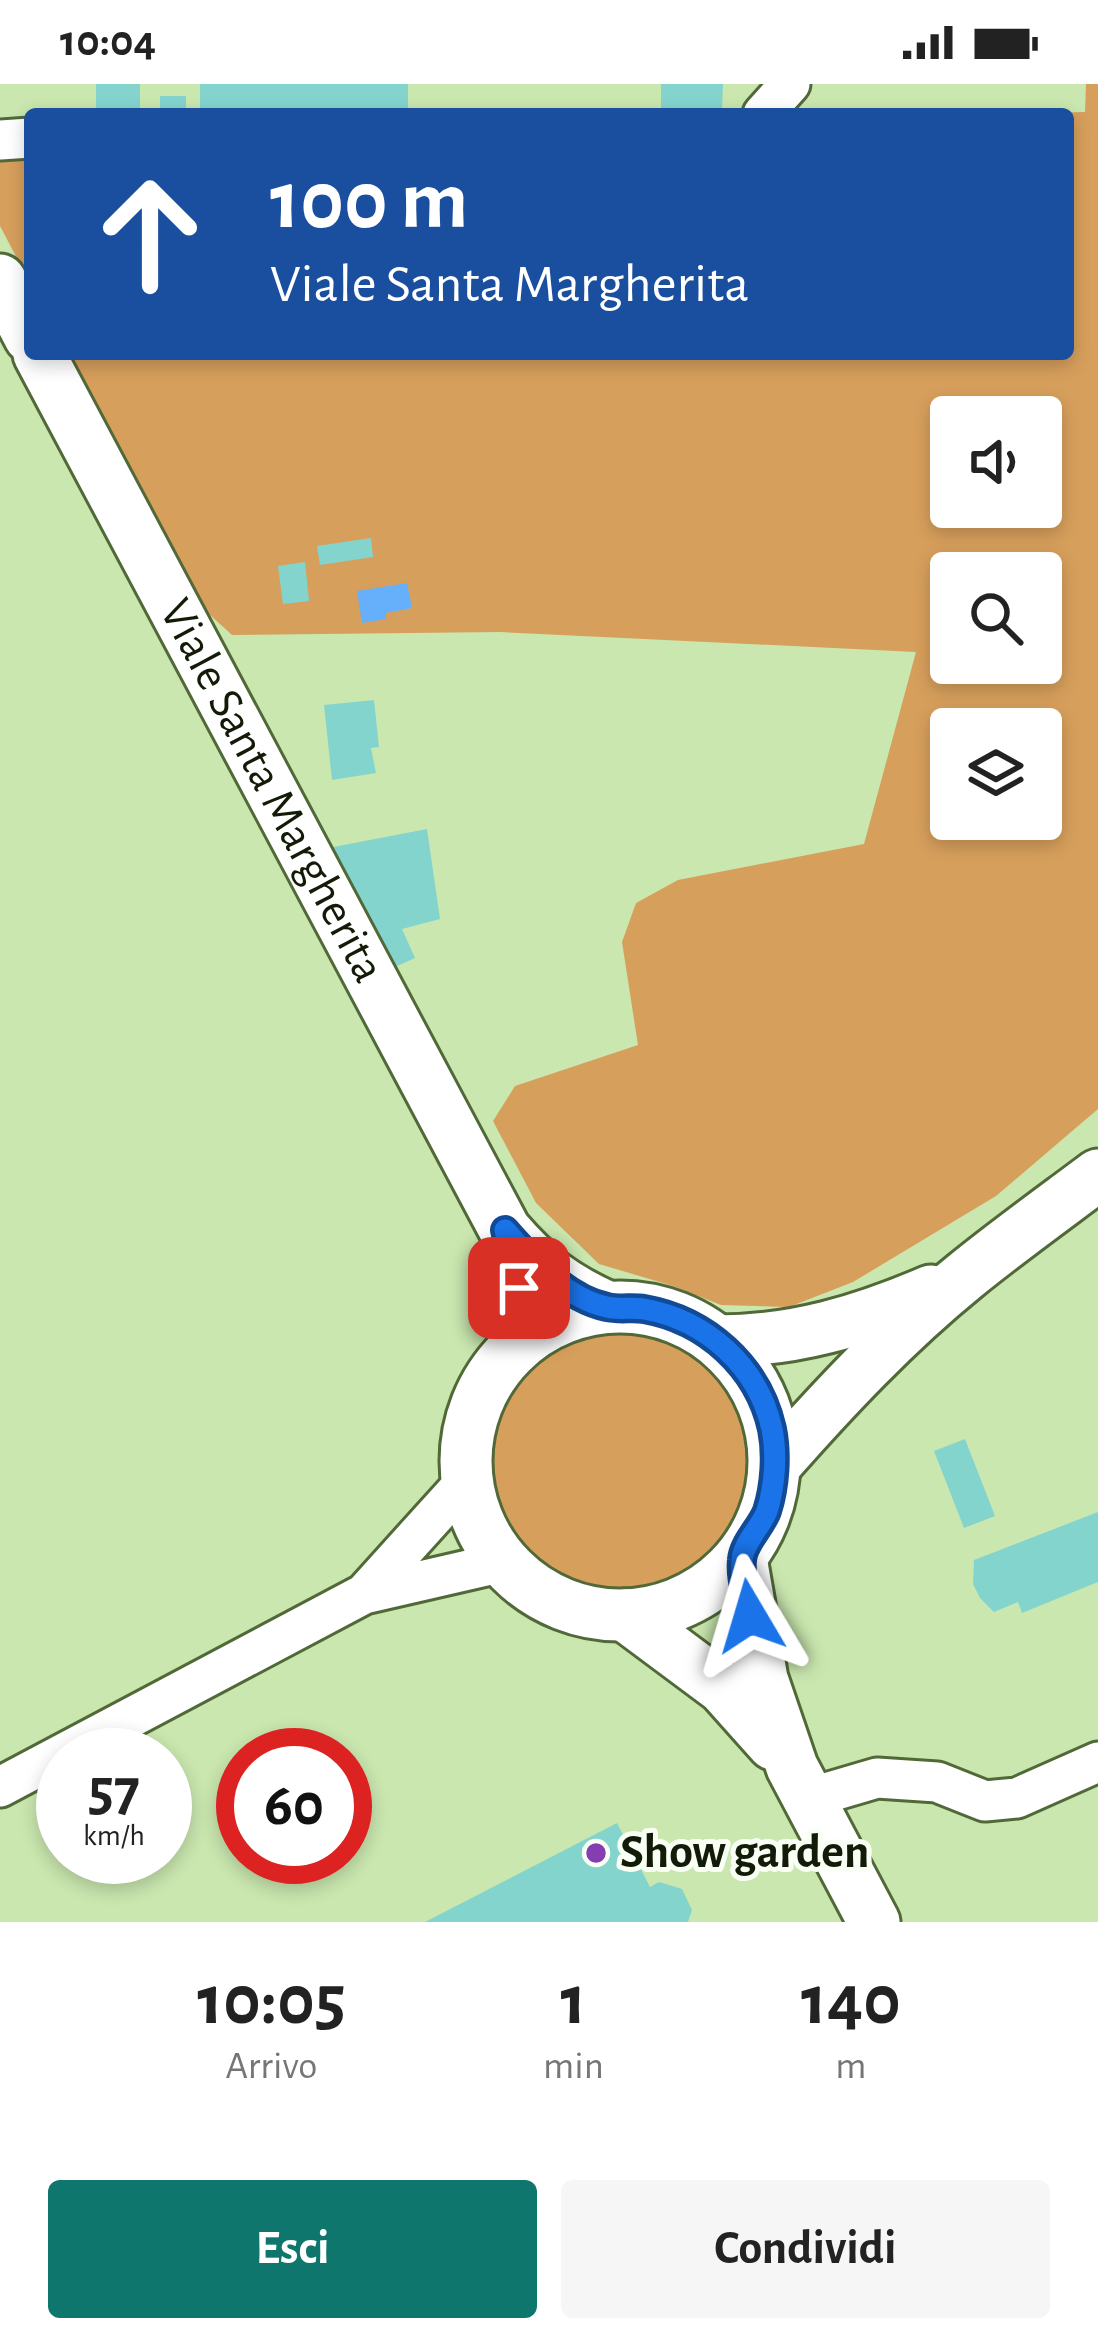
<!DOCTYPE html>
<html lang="it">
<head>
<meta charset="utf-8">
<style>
  :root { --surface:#fff; --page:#f6f6f6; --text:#222; --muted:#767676; --accent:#0f766e }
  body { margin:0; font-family:"Alegreya Sans",sans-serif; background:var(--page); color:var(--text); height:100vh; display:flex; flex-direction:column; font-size:45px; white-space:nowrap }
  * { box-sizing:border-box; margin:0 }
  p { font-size:39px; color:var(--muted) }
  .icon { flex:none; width:66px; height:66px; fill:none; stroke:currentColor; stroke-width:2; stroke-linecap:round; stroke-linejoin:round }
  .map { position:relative; height:1838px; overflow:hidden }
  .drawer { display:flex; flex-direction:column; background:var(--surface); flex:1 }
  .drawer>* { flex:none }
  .hud { position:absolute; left:24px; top:24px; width:1050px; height:252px; border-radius:12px; box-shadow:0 6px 18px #0003; background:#1a4fa0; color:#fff; overflow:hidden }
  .buttons { position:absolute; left:930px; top:312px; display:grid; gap:24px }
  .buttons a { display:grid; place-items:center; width:132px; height:132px; border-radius:12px; background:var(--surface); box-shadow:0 6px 18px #0003; font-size:60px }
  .speed { position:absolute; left:36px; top:1644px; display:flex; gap:24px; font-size:60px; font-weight:700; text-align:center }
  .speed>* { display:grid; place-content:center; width:156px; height:156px; border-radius:50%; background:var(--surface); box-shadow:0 6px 18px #0003; line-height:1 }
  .speed small { font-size:30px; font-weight:400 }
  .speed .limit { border:18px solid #d22; background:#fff; color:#111 }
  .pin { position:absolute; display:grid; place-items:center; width:102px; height:102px; color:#fff; margin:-51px; border-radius:24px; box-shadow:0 6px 18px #0006 }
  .me { position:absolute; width:132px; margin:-66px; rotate:353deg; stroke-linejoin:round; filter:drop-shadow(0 0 9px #0008) }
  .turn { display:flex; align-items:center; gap:42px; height:252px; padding:0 48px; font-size:54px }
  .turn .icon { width:156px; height:156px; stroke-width:2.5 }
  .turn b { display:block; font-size:84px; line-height:102px }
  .eta { display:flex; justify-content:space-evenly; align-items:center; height:204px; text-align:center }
  .eta b { font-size:72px; font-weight:600; line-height:84px }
  .button { display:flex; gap:24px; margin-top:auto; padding:24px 48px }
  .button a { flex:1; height:138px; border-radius:12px; background:var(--accent); color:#fff; font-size:48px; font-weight:600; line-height:138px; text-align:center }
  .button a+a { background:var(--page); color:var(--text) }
  .status { display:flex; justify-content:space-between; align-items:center; height:84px; padding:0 60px; background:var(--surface); direction:ltr }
  .status svg { height:33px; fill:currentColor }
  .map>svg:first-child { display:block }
  .green { fill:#d79f5c; fill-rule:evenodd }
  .water { fill:#66b0fb }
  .building { fill:#84d4ce }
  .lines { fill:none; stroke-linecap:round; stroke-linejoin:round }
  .minor-casing { stroke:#516938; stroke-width:45 }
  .major-casing { stroke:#516938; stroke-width:57 }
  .minor { stroke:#fff; stroke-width:39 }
  .major { stroke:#fff; stroke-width:51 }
  .route-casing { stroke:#114b97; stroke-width:30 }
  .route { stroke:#1a73e8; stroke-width:21 }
  .poi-dot { fill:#853eb1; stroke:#f9fff4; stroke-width:4.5 }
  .labels { text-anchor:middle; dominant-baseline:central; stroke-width:10; stroke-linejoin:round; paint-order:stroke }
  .street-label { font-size:48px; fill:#121b07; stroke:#f9fff4 }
  .poi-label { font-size:48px; font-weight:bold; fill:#121b07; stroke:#f9fff4; text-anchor:start }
</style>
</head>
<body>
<div class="status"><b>10:04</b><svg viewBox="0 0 49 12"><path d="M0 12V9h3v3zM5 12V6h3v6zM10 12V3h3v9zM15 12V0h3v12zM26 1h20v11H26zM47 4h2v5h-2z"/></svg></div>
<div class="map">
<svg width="1098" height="1838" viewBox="0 0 1098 1838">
  <rect width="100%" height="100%" fill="#cae7af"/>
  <path class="green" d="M1086,0H1098V1025L996,1112L853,1198L789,1223L721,1221L673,1202L599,1180L536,1119L493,1037L515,1002L638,961L622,858L636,819L678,796L864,760L916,568L500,548L232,551L198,520L67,270H1068V30H988L1085,28ZM951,333H1041V423H951ZM951,489H1041V579H951ZM951,645H1041V735H951Z
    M30,67V199L0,142V69Z
    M489 1377a131 131 0 1 1 262 0a131 131 0 1 1-262 0Z"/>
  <path class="water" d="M407,499L412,524L386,529V535L362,539L357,507Z"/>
  <path class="building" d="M96,0H140V30H96Z
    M200,0H408V30L200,29Z
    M661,0H723L722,25H661Z
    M160,12H186V30H160Z
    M371,454L373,473L320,481L317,462Z
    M305,478L309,517L283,520L278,482Z
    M374,616L379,663L371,664L376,689L332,696L324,621Z
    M427,745L440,835L402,845L415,874L386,887L328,764Z
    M965,1355L995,1432L964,1444L934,1367Z
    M1098,1428V1498L1022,1529L1018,1518L994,1528L980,1514L973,1500L974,1476Z
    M617,1739L650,1803L659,1798L682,1805L692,1826L688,1838H425Z"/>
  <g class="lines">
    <g class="minor-casing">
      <path id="minor" d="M763,30L790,0
        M0,56L30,54
        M364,1510L467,1396
        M0,1703L364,1510L503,1478
        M809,1714L877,1694L937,1698L985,1717L1017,1714L1098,1678"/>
    </g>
    <g class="major-casing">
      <g id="major">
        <path d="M0,196L30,253"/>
        <path id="s1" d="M39,270L505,1146C537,1183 562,1203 607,1223"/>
        <circle cx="620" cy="1377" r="154"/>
        <path d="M718,1257C794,1257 861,1237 931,1207"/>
        <path d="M775,1381C834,1314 896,1248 965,1192C1008,1157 1054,1124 1098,1091"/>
        <path d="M741,1474L762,1595L792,1683L874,1838"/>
        <path d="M625,1531L723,1604L773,1660"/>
      </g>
    </g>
    <use href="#minor" class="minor"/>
    <use href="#major" class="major"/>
  </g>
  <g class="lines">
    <g class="route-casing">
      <path id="route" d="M519,1204L505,1146C531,1176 567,1215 607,1223C619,1226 632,1223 644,1225C706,1236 758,1282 772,1345C777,1370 775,1402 767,1427C761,1443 743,1459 742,1476C740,1493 747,1515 750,1532"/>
    </g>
    <use href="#route" class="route"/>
  </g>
  <circle class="poi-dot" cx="596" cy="1769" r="12"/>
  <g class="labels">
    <g class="street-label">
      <text stroke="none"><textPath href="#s1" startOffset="495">Viale Santa Margherita</textPath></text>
    </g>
    <g class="poi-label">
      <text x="620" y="1769">Show garden</text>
    </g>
  </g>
</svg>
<div class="buttons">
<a><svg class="icon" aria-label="sound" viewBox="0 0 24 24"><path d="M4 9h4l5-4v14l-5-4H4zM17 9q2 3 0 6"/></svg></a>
<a><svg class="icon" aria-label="search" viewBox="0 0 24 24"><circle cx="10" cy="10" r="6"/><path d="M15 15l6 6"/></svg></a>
<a><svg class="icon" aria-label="layers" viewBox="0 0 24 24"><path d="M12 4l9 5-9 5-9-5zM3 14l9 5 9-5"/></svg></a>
</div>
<div class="speed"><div>57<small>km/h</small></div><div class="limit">60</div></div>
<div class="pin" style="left:519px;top:1204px;background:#d93025"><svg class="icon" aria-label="arrive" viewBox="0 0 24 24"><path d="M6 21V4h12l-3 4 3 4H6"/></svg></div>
<svg class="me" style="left:750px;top:1532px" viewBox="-20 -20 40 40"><path d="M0-17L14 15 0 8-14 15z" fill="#1a73e8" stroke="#fff" stroke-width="4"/></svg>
<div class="hud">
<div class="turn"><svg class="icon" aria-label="ahead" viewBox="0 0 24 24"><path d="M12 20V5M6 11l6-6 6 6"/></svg><div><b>100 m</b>Viale Santa Margherita</div></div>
</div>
</div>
<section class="drawer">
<div class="eta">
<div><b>10:05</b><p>Arrivo</p></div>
<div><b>1</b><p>min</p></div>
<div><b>140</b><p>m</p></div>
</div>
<div class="button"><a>Esci</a><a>Condividi</a></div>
</section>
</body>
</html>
